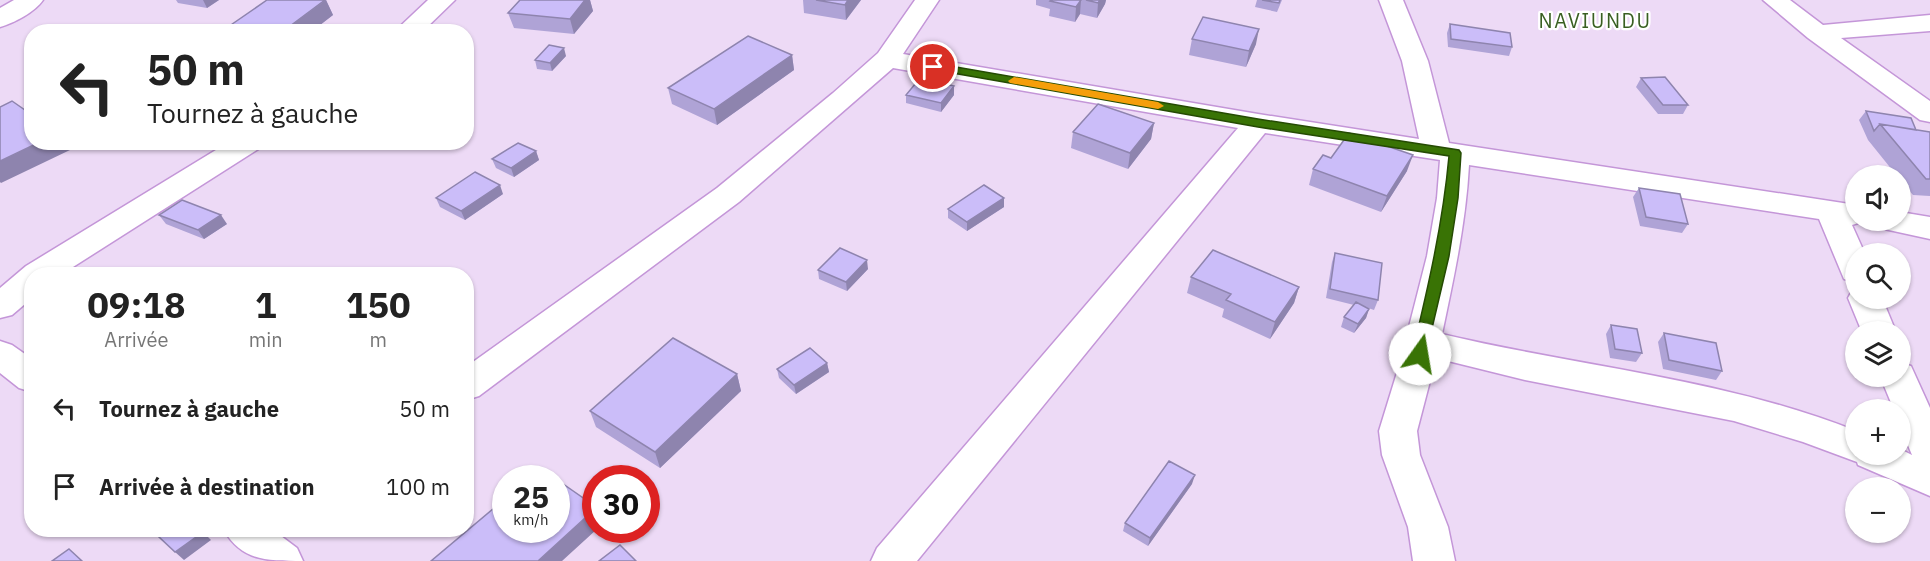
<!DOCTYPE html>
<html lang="fr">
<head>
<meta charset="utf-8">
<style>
  :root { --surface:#fff; --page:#f2f2f2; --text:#222; --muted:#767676 }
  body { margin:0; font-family:"IBM Plex Sans",sans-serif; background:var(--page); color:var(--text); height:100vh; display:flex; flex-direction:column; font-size:22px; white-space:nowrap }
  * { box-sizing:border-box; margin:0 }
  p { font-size:20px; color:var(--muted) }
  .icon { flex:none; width:33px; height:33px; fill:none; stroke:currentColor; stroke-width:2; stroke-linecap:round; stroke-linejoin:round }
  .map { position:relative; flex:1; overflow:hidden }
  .sheet { position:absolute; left:24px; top:267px; width:450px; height:270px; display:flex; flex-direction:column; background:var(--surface); border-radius:24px; box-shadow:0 2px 4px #0004 }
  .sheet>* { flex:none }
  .banner { position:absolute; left:24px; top:24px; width:450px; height:126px; border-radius:24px; box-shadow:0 2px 4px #0004; background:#fff; color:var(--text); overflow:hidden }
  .controls { position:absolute; left:1845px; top:165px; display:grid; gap:12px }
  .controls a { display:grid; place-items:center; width:66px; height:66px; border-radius:50%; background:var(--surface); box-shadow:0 2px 4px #0004; font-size:30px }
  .speed { position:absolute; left:492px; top:465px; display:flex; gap:12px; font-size:30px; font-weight:700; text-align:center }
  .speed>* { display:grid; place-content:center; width:78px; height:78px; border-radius:50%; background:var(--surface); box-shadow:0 2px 4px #0004; line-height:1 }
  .speed small { font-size:15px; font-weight:400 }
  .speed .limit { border:9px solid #d22; background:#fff; color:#111 }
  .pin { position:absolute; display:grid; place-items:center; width:51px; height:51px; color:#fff; margin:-26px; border:3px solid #fff; border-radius:50%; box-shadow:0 2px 6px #0007 }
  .me { position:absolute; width:66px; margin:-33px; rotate:13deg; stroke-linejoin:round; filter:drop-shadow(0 0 4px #0008) }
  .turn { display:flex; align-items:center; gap:21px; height:126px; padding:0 24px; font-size:27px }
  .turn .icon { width:78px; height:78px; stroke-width:2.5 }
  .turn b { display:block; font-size:42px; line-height:51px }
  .eta { display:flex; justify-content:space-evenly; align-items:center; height:102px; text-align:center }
  .eta b { font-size:36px; font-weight:800; line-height:42px }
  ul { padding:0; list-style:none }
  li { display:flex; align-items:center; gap:18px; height:78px; padding:0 24px }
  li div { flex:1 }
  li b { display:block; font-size:22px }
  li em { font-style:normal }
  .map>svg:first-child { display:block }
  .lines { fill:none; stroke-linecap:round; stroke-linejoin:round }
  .minor-casing { stroke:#c496d8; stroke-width:3 }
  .minor { fill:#fff; fill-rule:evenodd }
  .wall { fill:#afa3d6 }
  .shaded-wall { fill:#8e84ae }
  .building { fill:#cbbdf9; stroke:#8e84ae; stroke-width:1.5 }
  .route { fill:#397305; stroke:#254b03; stroke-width:1.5 }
  .slow { fill:#f59e0b }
  .labels { text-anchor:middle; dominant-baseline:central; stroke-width:4.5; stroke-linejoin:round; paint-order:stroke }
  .far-quarter-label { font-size:20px; letter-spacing:1.5px; fill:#395f22; stroke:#fff }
</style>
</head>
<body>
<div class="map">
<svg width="1930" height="561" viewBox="0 0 1930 561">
  <rect width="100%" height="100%" fill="#eddaf6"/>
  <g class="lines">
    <g class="minor-casing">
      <path id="minor" d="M14,0H43C35,12 14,23 0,27V8Z
        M428,0H455L422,32H394Z
        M915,0H939L903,54L1258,114L1419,139L1402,61L1379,0H1403L1428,61L1449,143L1856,205V220H1868L1852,225L1865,254H1856V282L1844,279L1819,219L1469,165C1466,222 1454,277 1442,334C1580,367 1723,378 1856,431V454H1900V449L1912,455L1900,426V410H1894L1880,376H1900V363L1911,366L1930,408V496L1858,465L1857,462L1803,442L1734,421L1525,380L1436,358L1417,431L1420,455L1448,527L1455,561H1413L1408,527L1382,455L1379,431L1399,366L1427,256L1437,198L1440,160L1265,133L917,561H871L877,548L1238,128L893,68L739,202L479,396L466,400V367L717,188L833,93L878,53Z
        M1763,0H1790L1823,25L1930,15V31L1841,38L1930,101V122L1920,120L1808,38Z
        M229,142H264L260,148L62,274H32V298L12,315L0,318V288L26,266Z
        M1900,212L1930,217V239L1875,227L1871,220H1900Z
        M1853,289H1856V298H1882L1896,332H1862L1848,298Z
        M0,341L12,345L32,359V392L19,388L0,373Z
        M224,530H273L297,548L303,561C266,561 242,561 224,530Z"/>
    </g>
    <use href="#minor" class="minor"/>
  </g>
  <path class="wall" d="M176,0H219L207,8L178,3Z
    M326,0L333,15L311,32H227L225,29Z
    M520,0H590L593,11L574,34L514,28L508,13Z
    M803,0H861L846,20L804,13Z
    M1036,0H1106L1105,4L1097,18L1080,14L1075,22L1049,16L1050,9L1036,5Z
    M1257,0H1282L1277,12L1255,7Z
    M1450,24L1512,47L1509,56L1448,47L1447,33Z
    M1192,39L1256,44L1246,67L1189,55Z
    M792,55L794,70L717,125L672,104L668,88Z
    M566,56L552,71L537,69L535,60Z
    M1641,78L1688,105L1683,114H1658L1636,87Z
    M954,86V95L941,112L906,103V95Z
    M1866,111L1916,130L1930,132V196L1913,195L1900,180V176H1897L1868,140L1859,120Z
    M1154,123L1151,139L1128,169L1071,148L1073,132Z
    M536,151L539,160L514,177L496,168L492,159Z
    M1331,158L1407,171L1381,212L1309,185L1313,169Z
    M1639,188L1688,224L1682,233L1640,226L1633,197Z
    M503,194L465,220L440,207L436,198Z
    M1004,207L967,231L948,218V209Z
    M159,215L227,224L204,239L166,224Z
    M1335,253L1378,300L1374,310L1368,308L1369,309L1366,318L1354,333L1341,327L1344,317L1354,305L1326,298L1332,262Z
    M868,269L847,291L819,279L818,270Z
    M1191,277L1299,287L1294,303L1270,339L1222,317L1224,309L1187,293Z
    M1611,325L1642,353L1636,362L1610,358L1606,334Z
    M1664,333L1722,371L1716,380L1663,369L1658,342Z
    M827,363L829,372L796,394L779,378L777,369Z
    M737,374L741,391L660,468L596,427L590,411Z
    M1192,484L1148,546L1123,531L1125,523Z"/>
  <path class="shaded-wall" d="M203,0H219L207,8Z
    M326,0L333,15L311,32H282Z
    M585,0H590L593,11L574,34L570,19Z
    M848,0H861L846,20L845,5Z
    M1081,0L1080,14L1075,22L1076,7Z
    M1100,0H1106L1105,4L1097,18L1098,3Z
    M1259,29L1256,44L1246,67L1249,51Z
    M564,48L566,56L552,71L550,63Z
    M792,55L794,70L717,125L714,109Z
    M954,86V95L941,112V103Z
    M1154,123L1151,139L1128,169L1130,153Z
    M40,142H65L70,150L1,183L0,182V161Z
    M536,151L539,160L514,177L511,168Z
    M1413,155L1407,171L1381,212L1387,196Z
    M500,185L503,194L465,220L461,211Z
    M1004,198V207L967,231V222Z
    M221,215L227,224L204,239L198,230Z
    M867,260L868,269L847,291L846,282Z
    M1299,287L1294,303L1270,339L1275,322Z
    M1369,309L1366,318L1354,333L1358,324Z
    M827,363L829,372L796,394L794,385Z
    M737,374L741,391L660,468L655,452Z
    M1195,475L1192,484L1148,546L1150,538Z
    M596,508V530L562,561H538Z
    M203,532L211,540L184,560L175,552Z"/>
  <path class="building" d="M267,0H325L282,32H241L225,29Z
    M520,0H585L570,19L508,13Z
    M816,0H848L845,5Z
    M1051,0H1081L1076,7L1050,1Z
    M1086,0H1100L1098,3Z
    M1262,0H1280L1279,3Z
    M1203,17L1259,29L1249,51L1192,39Z
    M1450,24L1510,33L1512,47L1451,39Z
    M748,36L792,55L714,109L668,88Z
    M549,45L564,48L550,63L535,60Z
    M1665,77L1688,105H1663L1641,78Z
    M920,78L954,86L941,103L906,95Z
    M12,101L32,115V142H40L0,161V107Z
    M1098,104L1154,123L1130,153L1073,132Z
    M1866,111L1911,118L1916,130L1880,124L1874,131Z
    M1880,124L1930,132V179H1926Z
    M1349,133L1413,155L1387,196L1313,169L1323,155L1331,158Z
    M518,143L536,151L511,168L492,159Z
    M475,172L500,185L461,211L436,198Z
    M984,185L1004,198L967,222L948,209Z
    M1639,188L1680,194L1688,224L1646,217Z
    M182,200L221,215L198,230L159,215Z
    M840,248L867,260L846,282L818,270Z
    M1213,250L1299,287L1275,322L1226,300L1231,294L1191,277Z
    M1335,253L1382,263L1378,300L1330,289Z
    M1356,302L1369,309L1358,324L1344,317Z
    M1611,325L1637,329L1642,353L1615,349Z
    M1664,333L1716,343L1722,371L1669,360Z
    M673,338L737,374L655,452L590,411Z
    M810,348L827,363L794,385L777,369Z
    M1169,461L1195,475L1150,538L1125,523Z
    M541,468L556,478H528Z
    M556,479L596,507V508L538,561H431L506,498V530H556Z
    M167,530H201L203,532L175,552L158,536Z
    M620,545L636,561H599Z
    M69,549L82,561H52Z"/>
  <path class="route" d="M933,63L1258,119L1459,150L1461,153L1458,198L1449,256L1425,358H1415L1412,354C1428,288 1443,223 1449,156L1258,127L930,69V64Z"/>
  <path class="slow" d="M1014,77L1158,102L1164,106L1158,109L1010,83L1008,81Z"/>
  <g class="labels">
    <g class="far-quarter-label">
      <text x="1595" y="20">NAVIUNDU</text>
    </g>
  </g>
</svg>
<div class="controls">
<a><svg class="icon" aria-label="sound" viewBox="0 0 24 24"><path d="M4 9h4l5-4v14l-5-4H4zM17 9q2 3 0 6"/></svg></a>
<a><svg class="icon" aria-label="search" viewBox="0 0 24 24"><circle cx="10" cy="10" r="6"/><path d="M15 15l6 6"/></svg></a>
<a><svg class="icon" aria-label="layers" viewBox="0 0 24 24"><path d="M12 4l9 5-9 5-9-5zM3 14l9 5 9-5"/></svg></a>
<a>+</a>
<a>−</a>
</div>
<div class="speed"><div>25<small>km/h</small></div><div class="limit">30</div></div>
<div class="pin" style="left:933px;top:67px;background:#d93025"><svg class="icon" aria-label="arrive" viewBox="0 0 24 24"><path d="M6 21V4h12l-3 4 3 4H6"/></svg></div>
<svg class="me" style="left:1420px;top:354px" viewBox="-20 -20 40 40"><circle r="19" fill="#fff"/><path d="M0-13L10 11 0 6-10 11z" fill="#397305"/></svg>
<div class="banner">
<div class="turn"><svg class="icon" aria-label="left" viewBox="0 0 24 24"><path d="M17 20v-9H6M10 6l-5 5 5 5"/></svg><div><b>50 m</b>Tournez à gauche</div></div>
</div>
<section class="sheet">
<div class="eta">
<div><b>09:18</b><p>Arrivée</p></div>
<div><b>1</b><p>min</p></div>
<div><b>150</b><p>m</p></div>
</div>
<ul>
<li><svg class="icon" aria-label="left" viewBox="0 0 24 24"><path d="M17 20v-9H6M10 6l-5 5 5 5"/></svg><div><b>Tournez à gauche</b></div><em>50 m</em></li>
<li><svg class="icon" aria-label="arrive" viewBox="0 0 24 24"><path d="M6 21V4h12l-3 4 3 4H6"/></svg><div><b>Arrivée à destination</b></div><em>100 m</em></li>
</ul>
</section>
</div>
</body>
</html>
